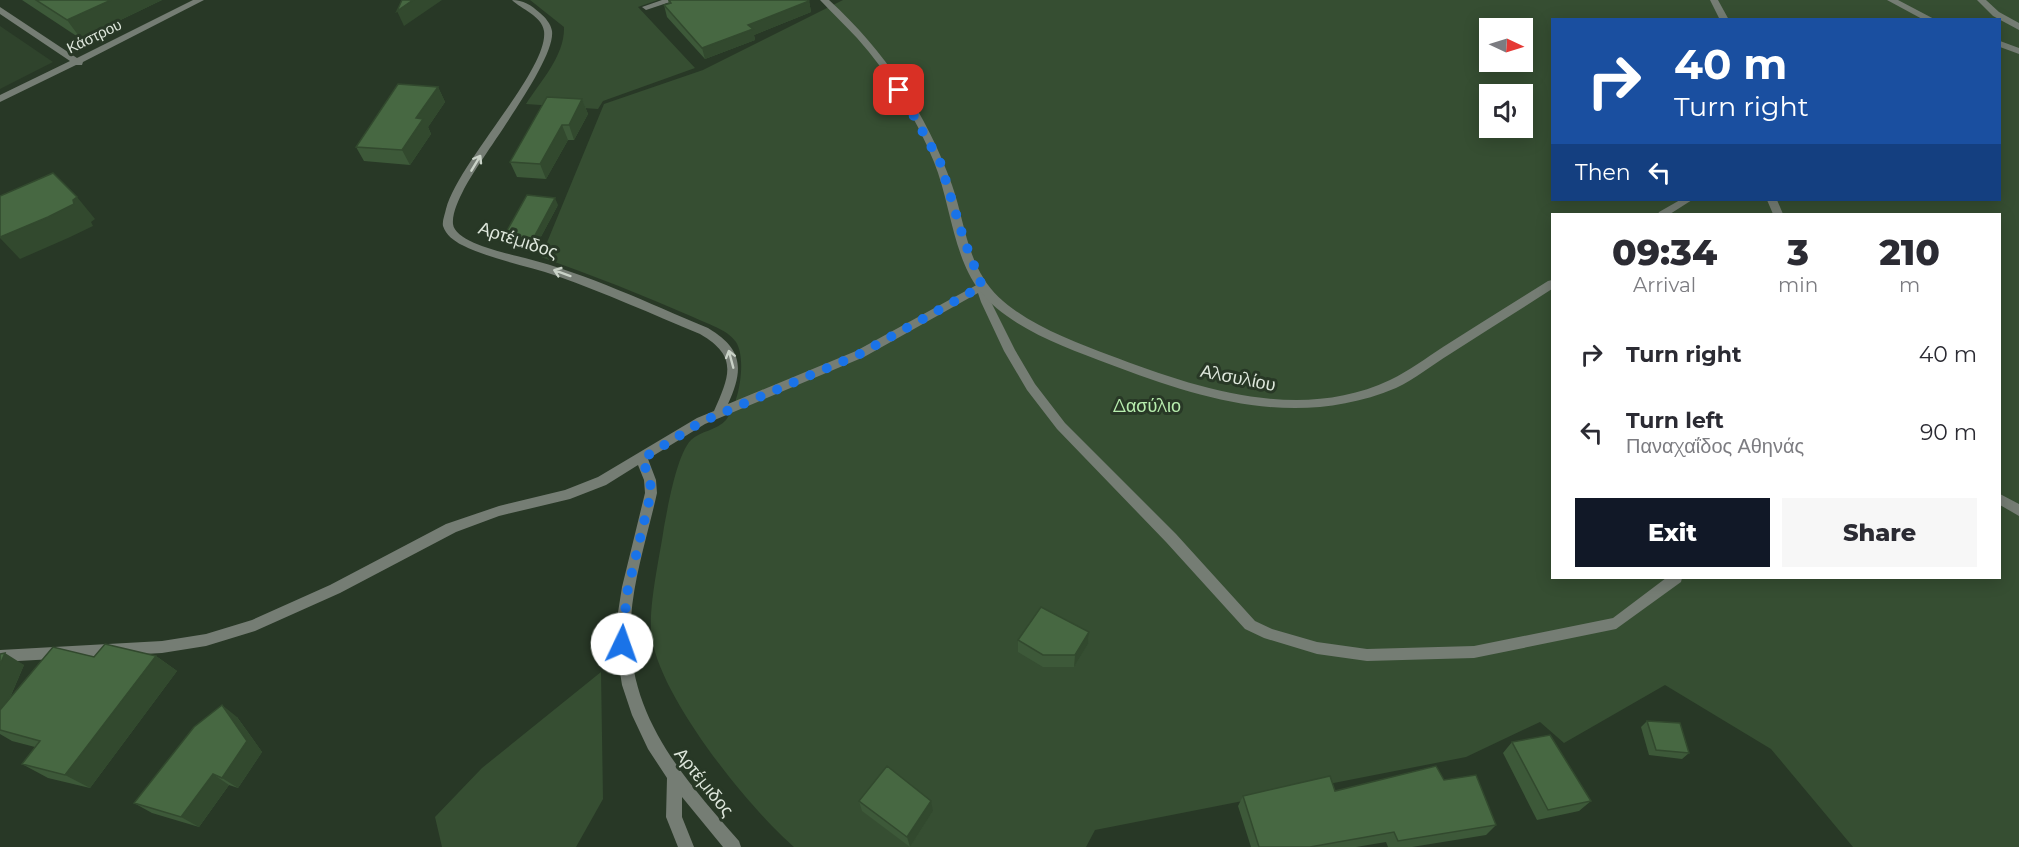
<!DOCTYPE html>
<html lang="en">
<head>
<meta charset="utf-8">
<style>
  :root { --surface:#fff; --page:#f7f7f7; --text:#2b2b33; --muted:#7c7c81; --accent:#111827 }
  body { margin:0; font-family:Montserrat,sans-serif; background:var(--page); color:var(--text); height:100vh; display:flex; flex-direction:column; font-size:22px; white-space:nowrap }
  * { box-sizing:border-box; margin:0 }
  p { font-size:20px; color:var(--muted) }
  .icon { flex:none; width:33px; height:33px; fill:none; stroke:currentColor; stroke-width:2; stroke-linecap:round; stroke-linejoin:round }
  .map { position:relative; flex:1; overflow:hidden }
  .sheet { position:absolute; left:1551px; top:213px; width:450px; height:366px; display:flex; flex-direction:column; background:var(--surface); border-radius:0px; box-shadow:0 3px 15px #0003 }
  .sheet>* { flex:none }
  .top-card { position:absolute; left:1551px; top:18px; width:450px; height:183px; border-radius:0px; box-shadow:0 3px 15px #0003; background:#1a4fa0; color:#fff; overflow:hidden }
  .needle { width:39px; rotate:94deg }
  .controls { position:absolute; left:1479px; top:18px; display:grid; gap:12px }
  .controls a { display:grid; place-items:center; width:54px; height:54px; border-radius:0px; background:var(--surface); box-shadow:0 3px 15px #0003; font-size:30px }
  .pin { position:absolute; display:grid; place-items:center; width:51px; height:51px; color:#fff; margin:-26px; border-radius:12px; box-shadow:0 3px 9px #0006 }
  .me { position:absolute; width:66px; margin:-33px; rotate:3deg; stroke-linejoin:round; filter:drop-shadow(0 0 4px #0008) }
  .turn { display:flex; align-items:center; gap:21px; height:126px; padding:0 24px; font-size:27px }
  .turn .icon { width:78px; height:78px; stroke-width:2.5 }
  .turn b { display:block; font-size:42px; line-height:51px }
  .then { display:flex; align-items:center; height:57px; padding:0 24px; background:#0003; gap:12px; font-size:22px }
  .eta { display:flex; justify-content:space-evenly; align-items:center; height:102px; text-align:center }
  .eta b { font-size:36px; font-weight:800; line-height:42px }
  .button { display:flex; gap:12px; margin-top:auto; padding:12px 24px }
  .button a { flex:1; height:69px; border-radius:0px; background:var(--accent); color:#fff; font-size:24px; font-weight:800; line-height:69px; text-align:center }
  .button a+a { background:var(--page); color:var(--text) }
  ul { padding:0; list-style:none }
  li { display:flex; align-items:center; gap:18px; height:78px; padding:0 24px }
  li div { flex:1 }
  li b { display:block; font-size:22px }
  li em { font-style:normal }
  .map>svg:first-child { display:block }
  .built { fill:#2f432c }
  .green { fill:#364e32; fill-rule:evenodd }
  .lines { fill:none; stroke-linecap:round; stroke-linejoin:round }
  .minor { fill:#757d74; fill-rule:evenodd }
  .tertiary { fill:#757d74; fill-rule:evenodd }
  .wall { fill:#3d5939 }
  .shaded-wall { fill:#32492e }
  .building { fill:#476842; stroke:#32492e; stroke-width:1.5 }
  .oneway { stroke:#c9d2c7 }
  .route { stroke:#1a73e8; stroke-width:10; stroke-dasharray:0 18 }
  .labels { text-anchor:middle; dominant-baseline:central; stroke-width:6; stroke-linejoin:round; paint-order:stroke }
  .far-street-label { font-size:15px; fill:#dee7dc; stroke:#283826 }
  .street-label { font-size:18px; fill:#dee7dc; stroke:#283826 }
  .park-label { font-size:18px; fill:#b8eeaf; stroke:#283826 }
</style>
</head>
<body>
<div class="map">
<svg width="2019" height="847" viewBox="0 0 2019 847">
  <rect width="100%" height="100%" fill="#283826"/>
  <path class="built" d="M0,26L53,62L0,89Z"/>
  <path class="green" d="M530,0H658L638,7L695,68L603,101L598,109L526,104C541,81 565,55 564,27Z
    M843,0H2019V847H1853L1771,749L1665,685L1564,743L1540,722L1466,757L1095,830L1086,847H794C748,807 662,700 652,639C647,611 660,556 664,527C668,506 677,454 691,440C700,431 718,430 726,420C739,405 747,359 736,342C727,329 707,324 693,317C643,295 592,275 541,257L604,104L703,70ZM1552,20H2000V200H1552ZM1490,28H1522V62H1490ZM1490,94H1522V128H1490ZM1552,214H2000V578H1552Z
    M601,672L603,799L576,847H442L435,817L482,768Z"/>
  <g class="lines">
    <path class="minor" d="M193,0H204L83,62L82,65H76L0,102V95L70,61L0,14V7L77,58Z
      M512,0C523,0 531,5 540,13C545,17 551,24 552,31C556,61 481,156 464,189C459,199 452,213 453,224C455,243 509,254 525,258C588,274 648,303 708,328C743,349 744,369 728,404L856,351L982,282L987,286L991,302L1015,350L1035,384L1065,423L1176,534L1255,621L1272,629L1317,642L1367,649L1474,646L1613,618L1666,578H1682L1681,582L1616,629L1474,658L1367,661L1317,654L1264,638L1245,629L1166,542L1057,429L1027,390L1004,351L981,302L978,293L864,357L705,424L648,459L656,480L657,493C648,534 634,576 631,618C624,712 681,775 739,841L741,847H723L682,797V817L694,847H678L666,817L667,778L648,749L632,715L622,685L617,653V619L622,587L645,493L644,480L638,465L606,485L570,499L499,516L456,532L340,593L255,631L206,646L162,653L0,662V650L162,641L206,634L252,620L330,585L446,524L499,506L565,490L598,477L697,418L714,411C730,375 738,356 700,334C652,314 605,293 557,276C526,265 492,260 462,245C454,241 446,235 443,226C442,221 445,214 446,209C459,161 549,69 544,31C542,16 521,9 512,0Z
      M662,0H676L646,10L642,7Z
      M1767,200H1777L1783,214H1773Z
      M2000,494L2019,504V516L2000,505Z"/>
    <path class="tertiary" d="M820,0H829C884,50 927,114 952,185C963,216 966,251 984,279C1007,317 1069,340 1109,355C1196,388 1299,423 1390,380C1409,371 1426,358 1443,347C1478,325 1513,303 1548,281L1552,280V289C1518,311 1484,332 1450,354C1432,365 1415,379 1396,388C1298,429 1203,400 1109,364C1065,347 1009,328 979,290C953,256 950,201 934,162C916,117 889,74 857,38C845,25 832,13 820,0Z
      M1710,0H1718L1729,20H1720Z
      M1887,0H1898L1936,20H1924Z
      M1977,0H1986L1999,12L2019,23V30L1993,16Z
      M2000,41L2019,48V54L2000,47Z
      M1680,200H1692L1670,214H1658L1659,212Z"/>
  </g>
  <path class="wall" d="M22,0H162L81,39Z
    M668,0H808L809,1L811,12L754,35L755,40L705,59L667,17L664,5L669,4Z
    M438,87L445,102L428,127L431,134L410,165L364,161L356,147Z
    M582,99L588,114L574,140H568L546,179L517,177L510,162Z
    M558,205L536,246L508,244L504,236Z
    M1089,632L1088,644L1074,667H1043L1018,652V640Z
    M0,654L24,665L9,700L94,657L156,656L177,671L90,788L48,778L22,764L35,747L12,741L0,734Z
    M237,717L262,752L238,788L229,785L199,827L152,813L134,803Z
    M1647,721L1689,753L1682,759L1649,755L1641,727Z
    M1512,742L1591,801L1579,811L1537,820L1503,753Z
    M1444,780L1496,825L1486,835L1412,847H1388L1386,842L1356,847H1251L1238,806L1243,796L1335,791Z
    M859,801L933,811L910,847L862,811Z"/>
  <path class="shaded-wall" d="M111,0H162L81,39L67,20Z
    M413,0H442L404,26L397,11Z
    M809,1L811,12L754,35L755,40L705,59L702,48L748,25Z
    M438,87L445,102L428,127L431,134L410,165L402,150L416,118Z
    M582,99L588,114L574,140L569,125Z
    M562,125L568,140L546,179L540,164Z
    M77,197L95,219L91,222L93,226L68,238L20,259L0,238V237Z
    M555,198L558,205L536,246L533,239Z
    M1089,632L1088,644L1074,667L1075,655Z
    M5,653L24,665L0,720V665Z
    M156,656L177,671L90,788L65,775Z
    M222,705L237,717L262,752L238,788L222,778Z
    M213,774L229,785L199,827L181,817Z
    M931,801L933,811L910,847L907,837Z"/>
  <path class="building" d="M36,0H111L67,20Z
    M402,0H413L397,11Z
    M669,0H808L809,1L748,25L753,29L702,48L664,5L671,3Z
    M398,84L438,87L416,118L423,119L402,150L356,147Z
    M547,97L582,99L569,125H562L540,164L510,162Z
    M53,173L77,197L73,200L74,204L48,217L0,237V196Z
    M527,195L555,198L533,239L504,236Z
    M1041,607L1089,632L1075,655H1043L1018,640Z
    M105,644L156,656L65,775L22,764L40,741L0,730V710L53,647L94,657Z
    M5,653L0,665V654Z
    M222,705L247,741L222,778L213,774L181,817L134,803L194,727Z
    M1647,721L1680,723L1689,753L1656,750Z
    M1550,735L1591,801L1548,810L1512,742Z
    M887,766L931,801L907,837L859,801Z
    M1436,766L1444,780L1476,775L1496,825L1398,841L1394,832L1310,847H1259L1243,796L1330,776L1335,791Z"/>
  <defs><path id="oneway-shaft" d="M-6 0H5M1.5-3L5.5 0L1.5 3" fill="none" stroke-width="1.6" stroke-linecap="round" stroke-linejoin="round" transform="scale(1.5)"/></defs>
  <g class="oneway">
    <use href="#oneway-shaft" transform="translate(476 163) rotate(-59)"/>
    <use href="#oneway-shaft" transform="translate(562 273) rotate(-160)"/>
    <use href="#oneway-shaft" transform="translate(731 359) rotate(-105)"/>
  </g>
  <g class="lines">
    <path class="route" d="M622,644L627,593L651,493L650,480L642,459L701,422L860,354L982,286L964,240L940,162L899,90"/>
  </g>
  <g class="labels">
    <g class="far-street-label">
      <text transform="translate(94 36) rotate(-26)">Κάστρου</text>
    </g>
    <g class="street-label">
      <text transform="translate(518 240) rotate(18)">Αρτέμιδος</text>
      <text transform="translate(1238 378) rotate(11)">Αλσυλίου</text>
      <text transform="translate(704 782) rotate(51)">Αρτέμιδος</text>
    </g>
    <g class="park-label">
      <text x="1147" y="406">Δασύλιο</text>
    </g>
  </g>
</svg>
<div class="controls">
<a><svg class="needle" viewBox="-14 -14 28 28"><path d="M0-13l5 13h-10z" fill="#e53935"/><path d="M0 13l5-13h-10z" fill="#7c7c81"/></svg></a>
<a><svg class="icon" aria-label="sound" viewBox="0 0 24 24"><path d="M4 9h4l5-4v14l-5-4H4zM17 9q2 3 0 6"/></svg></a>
</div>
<div class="pin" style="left:899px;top:90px;background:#d93025"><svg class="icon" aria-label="arrive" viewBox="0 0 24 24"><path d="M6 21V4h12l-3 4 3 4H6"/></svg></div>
<svg class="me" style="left:622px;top:644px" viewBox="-20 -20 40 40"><circle r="19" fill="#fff"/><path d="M0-13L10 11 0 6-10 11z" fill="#1a73e8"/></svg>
<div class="top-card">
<div class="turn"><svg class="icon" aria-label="right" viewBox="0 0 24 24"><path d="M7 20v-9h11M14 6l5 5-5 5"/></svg><div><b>40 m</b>Turn right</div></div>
<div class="then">Then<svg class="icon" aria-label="left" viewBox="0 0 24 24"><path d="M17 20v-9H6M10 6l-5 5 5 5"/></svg></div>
</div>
<section class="sheet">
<div class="eta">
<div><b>09:34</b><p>Arrival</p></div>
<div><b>3</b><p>min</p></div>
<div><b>210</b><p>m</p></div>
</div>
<ul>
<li><svg class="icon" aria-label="right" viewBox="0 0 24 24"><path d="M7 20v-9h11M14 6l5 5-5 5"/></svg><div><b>Turn right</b></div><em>40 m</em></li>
<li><svg class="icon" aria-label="left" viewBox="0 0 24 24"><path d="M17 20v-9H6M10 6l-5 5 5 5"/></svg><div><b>Turn left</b><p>Παναχαΐδος Αθηνάς</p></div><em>90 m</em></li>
</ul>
<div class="button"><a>Exit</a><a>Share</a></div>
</section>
</div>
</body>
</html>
